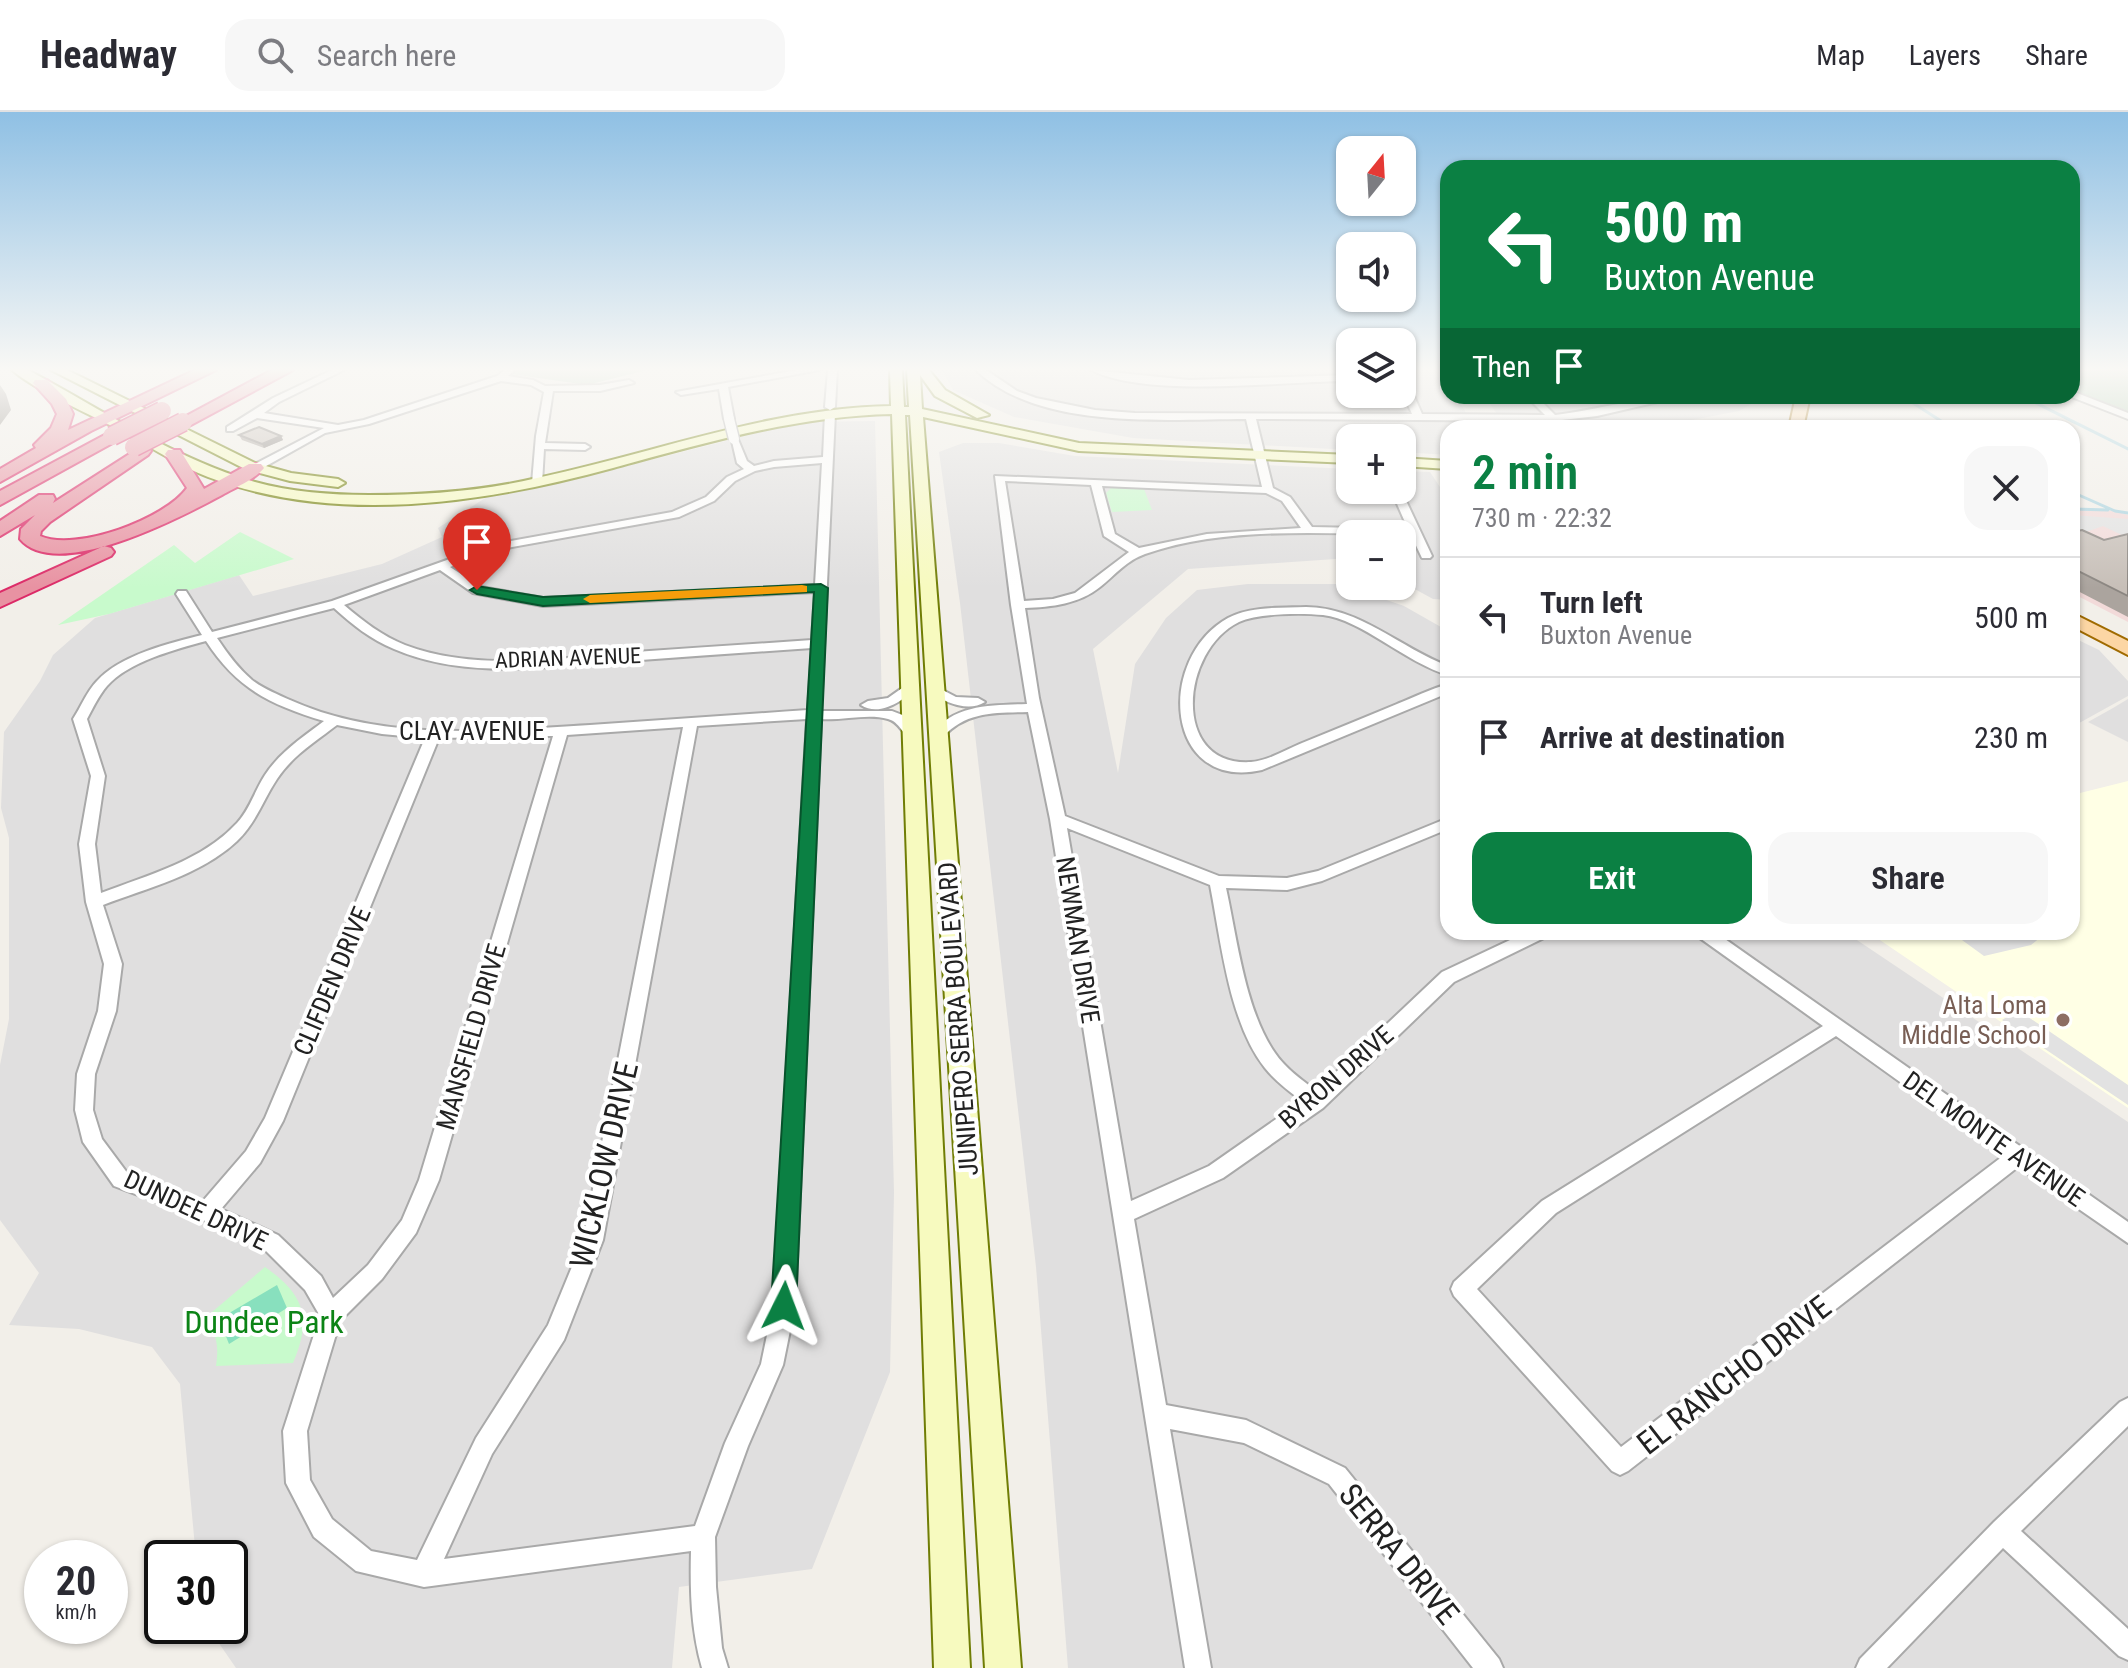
<!DOCTYPE html>
<html lang="en">
<head>
<meta charset="utf-8">
<style>
  :root { --surface:#fff; --page:#f7f7f7; --text:#2b2b33; --muted:#7c7c81; --line:#e1e1e2; --accent:#0b8043 }
  body { margin:0; font-family:"Roboto Condensed",sans-serif; background:var(--page); color:var(--text); height:100vh; display:flex; flex-direction:column; font-size:30px; white-space:nowrap }
  * { box-sizing:border-box; margin:0 }
  p { font-size:26px; color:var(--muted) }
  .icon { flex:none; width:44px; height:44px; fill:none; stroke:currentColor; stroke-width:2; stroke-linecap:round; stroke-linejoin:round }
  .map { position:relative; flex:1; overflow:hidden }
  .sheet { position:absolute; left:1440px; top:308px; width:640px; height:520px; display:flex; flex-direction:column; background:var(--surface); border-radius:24px; box-shadow:0 2px 6px #0004 }
  .sheet>* { flex:none }
  .hud { position:absolute; left:1440px; top:48px; width:640px; height:244px; border-radius:24px; box-shadow:0 2px 6px #0004; background:#0b8043; color:#fff; overflow:hidden }
  .needle { width:52px; rotate:18deg }
  .buttons { position:absolute; left:1336px; top:24px; display:grid; gap:16px }
  .buttons a { display:grid; place-items:center; width:80px; height:80px; border-radius:16px; background:var(--surface); box-shadow:0 2px 6px #0004; font-size:40px }
  .speed { position:absolute; left:24px; top:1428px; display:flex; gap:16px; font-size:40px; font-weight:700; text-align:center }
  .speed>* { display:grid; place-content:center; width:104px; height:104px; border-radius:50%; background:var(--surface); box-shadow:0 2px 6px #0004; line-height:1 }
  .speed small { font-size:20px; font-weight:400 }
  .speed .limit { border:4px solid #111; border-radius:12px; background:#fff; color:#111 }
  .pin { position:absolute; display:grid; place-items:center; width:68px; height:68px; color:#fff; margin:-82px -34px; border-radius:50% 50% 50% 0; rotate:-45deg; box-shadow:0 0 8px #0007 }
  .pin .icon { rotate:45deg }
  .me { position:absolute; width:88px; margin:-44px; rotate:3deg; stroke-linejoin:round; filter:drop-shadow(0 0 6px #0008) }
  .turn { display:flex; align-items:center; gap:28px; height:168px; padding:0 32px; font-size:36px }
  .turn .icon { width:104px; height:104px; stroke-width:2.5 }
  .turn b { display:block; font-size:56px; line-height:68px }
  .then { display:flex; align-items:center; height:76px; padding:0 32px; background:#0003; gap:16px; font-size:30px }
  .round { display:grid; place-items:center; flex:none; width:84px; height:84px; border-radius:24px; background:var(--page) }
  .overview { display:flex; align-items:center; justify-content:space-between; height:136px; padding:0 32px }
  h1 { font-size:48px; font-weight:600; line-height:60px; color:var(--accent) }
  .button { display:flex; gap:16px; margin-top:auto; padding:16px 32px }
  .button a { flex:1; height:92px; border-radius:24px; background:var(--accent); color:#fff; font-size:32px; font-weight:600; line-height:92px; text-align:center }
  .button a+a { background:var(--page); color:var(--text) }
  ul { padding:0; list-style:none }
  li { display:flex; align-items:center; gap:24px; height:120px; padding:0 32px; border-top:2px solid var(--line) }
  li div { flex:1 }
  li b { display:block; font-size:30px }
  li em { font-style:normal }
  header { display:flex; align-items:center; gap:48px; box-sizing:border-box; height:112px; padding:0 40px; background:var(--surface); border-bottom:2px solid var(--line) }
  header strong { font-size:38px }
  nav { display:flex; gap:44px; margin-inline-start:auto; font-size:28px }
  .search { width:560px; height:72px; background:var(--page); display:flex; align-items:center; gap:20px; box-sizing:border-box; padding:0 28px; border-radius:24px; color:var(--muted); font-size:30px }
  .map>svg:first-child { display:block }
  .residential { fill:#e0dfdf }
  .commercial { fill:#f2dad9 }
  .education { fill:#ffffe5 }
  .cemetery { fill:#aacbaf }
  .park { fill:#c8facc }
  .pitch { fill:#88e0be }
  .parking { fill:#e2e2e2 }
  .lines { fill:none; stroke-linecap:round; stroke-linejoin:round }
  .stream { stroke:#aad3df; stroke-width:3 }
  .minor-casing { stroke:#a9a9a9; stroke-width:4 }
  .secondary-casing { stroke:#707d05; stroke-width:4 }
  .primary-casing { stroke:#a06b00; stroke-width:4 }
  .motorway-casing { stroke:#dc2a67; stroke-width:4 }
  .minor { fill:#fff; fill-rule:evenodd }
  .secondary { fill:#f7fabf; fill-rule:evenodd }
  .primary { fill:#fcd6a4; fill-rule:evenodd }
  .motorway { fill:#e892a2; fill-rule:evenodd }
  .minor-bridge-casing { stroke:#a9a9a9; stroke-width:13; stroke-linecap:butt }
  .motorway-bridge-casing { stroke:#dc2a67; stroke-width:21; stroke-linecap:butt }
  .minor-bridge { stroke:#fff; stroke-width:10 }
  .motorway-bridge { stroke:#e892a2; stroke-width:18 }
  .wall { fill:#aba49e }
  .shaded-wall { fill:#8b8681 }
  .building { fill:#c7bfb8; stroke:#8b8681; stroke-width:2 }
  .route { fill:#0b8043; stroke:#07532c; stroke-width:2 }
  .slow { fill:#f59e0b }
  .education-dot { fill:#8d6e63; stroke:#fff; stroke-width:3 }
  .labels { text-anchor:middle; dominant-baseline:central; stroke-width:8; stroke-linejoin:round; paint-order:stroke }
  .far-street-label { font-size:22px; fill:#222; stroke:#fff }
  .street-label { font-size:26px; fill:#222; stroke:#fff }
  .education-label { font-size:26px; fill:#785e54; stroke:#fff; text-anchor:end }
  .near-street-label { font-size:32px; fill:#222; stroke:#fff }
  .near-park-label { font-size:32px; fill:#0c8416; stroke:#fff }
</style>
</head>
<body>
<header>
<strong>Headway</strong>
<div class="search"><svg class="icon" aria-label="search" viewBox="0 0 24 24"><circle cx="10" cy="10" r="6"/><path d="M15 15l6 6"/></svg>Search here</div>
<nav><a>Map</a><a>Layers</a><a>Share</a></nav>
</header>
<div class="map">
<svg width="2128" height="1556" viewBox="0 0 2128 1556">
  <rect width="100%" height="100%" fill="#f2efe9"/>
  <path class="residential" d="M942,258H1350V282H1402V258H1442L1448,269V284H1456L1475,316H1448V343L1402,340V326H1350V338L1133,326L1014,305L953,278Z
    M1485,284H1765L1739,299L1650,316H1506Z
    M875,309L894,1081L890,1260L812,1457L679,1475L672,1556H236L207,1514H230V1446H196L180,1272L152,1235L79,1217L9,1213L39,1161L0,1108V953L9,907V726L1,696L4,620L40,569L53,543L95,506L239,463L253,484L382,452L442,425L438,416L490,383L607,359L801,310Z
    M963,331H999L1075,344L1350,357V378H1402V359L1430,360L1448,387V488L1433,487L1402,470V422H1350V446L1188,457L1093,537L1118,661L1135,552L1166,506L1197,478L1248,472H1340L1404,494L1448,519V820H1794L1799,825L1807,820H1845L2128,1010V1556H1068L1036,1155L960,491L939,340Z
    M2072,525L2099,538L2128,569V584L2072,615Z
    M2128,587V630L2088,610L2113,596Z"/>
  <path class="commercial" d="M2080,397L2115,399L2128,403V510L2072,481V399Z"/>
  <path class="education" d="M2128,669V996L1868,820H2072V683Z"/>
  <path class="cemetery" d="M518,258H647L587,273L511,262Z
    M2072,258H2128V299L2072,278Z"/>
  <path class="park" d="M1112,375L1144,377L1152,398L1112,400L1106,381Z
    M240,420L294,447L109,502L58,513L174,433L195,451Z
    M265,1155C305,1183 312,1206 293,1251L216,1254C219,1233 217,1223 205,1206Z"/>
  <path class="pitch" d="M277,1173L287,1196L229,1232L219,1207Z"/>
  <path class="parking" d="M2072,403L2128,407V426L2103,414L2072,425Z
    M1951,820H2047L2031,833L1984,844Z
    M2018,898L2128,973V993L2002,908Z"/>
  <g class="lines">
    <path class="stream" d="M1902,284L1952,316
      M2022,284L2128,337
      M2072,380L2115,399L2128,401
      M2074,397L2108,398"/>
    <g class="minor-casing">
      <path id="minor" d="M332,258H344L279,290L264,301L338,313L364,308L497,264L505,258H515L508,264L533,268L545,274L600,273L629,268L634,271L600,279H553L545,331L585,332L590,335L585,338L544,337L542,371L537,374L532,371L536,324L544,280L531,273L501,269L369,312L325,321L259,358H251V354L324,316L257,306L233,319H227V315L273,286Z
        M797,258H819L728,275L734,307L729,310L724,307L719,277L681,283L676,280Z
        M828,258H837L835,295L830,298L825,295Z
        M976,258H986L1017,279L1036,286L1095,298L1135,301L1412,302L1402,279V265L1407,268L1422,302L1545,303L1526,284H1536L1555,303C1597,298 1643,284 1684,284L1597,304L1553,309L1256,307L1273,376L1290,385L1312,415L1408,417L1391,378H1401L1432,444L1430,446H1422L1411,423L1402,422C1318,422 1225,414 1145,442C1127,448 1115,463 1100,475C1079,492 1052,495 1025,496L1039,586L1065,704L1219,764L1287,766L1318,759L1448,706V717L1322,769L1287,778L1226,776C1237,826 1245,898 1275,941C1285,956 1301,967 1316,979L1442,860L1527,820H1550L1548,824L1454,870L1323,996L1223,1066L1134,1107L1166,1293L1246,1308L1345,1356L1499,1547L1503,1556H1473L1329,1372L1244,1331L1170,1317L1211,1556H1185L1050,707L1028,600C996,601 966,599 943,625H933L931,622C955,592 991,593 1027,592L1011,493L995,364L1262,375L1246,307C1165,307 1039,319 976,258ZM1005,369L1091,373L1104,424L1129,440L1075,481L1053,487L1024,489ZM1102,374L1266,381L1282,389L1301,416L1207,422L1139,436L1115,422ZM1067,716L1210,773C1221,829 1229,911 1265,956C1275,969 1289,979 1302,989L1209,1054L1131,1089Z
        M1091,258L1189,268L1350,263V269C1283,269 1148,287 1091,258Z
        M2072,279L2128,301V307L2069,284H2072Z
        M830,299L835,302L821,599H892L905,604L919,623L912,627C902,623 900,610 888,607C867,601 842,609 821,607L795,1194L783,1253L748,1334L715,1425L716,1475L722,1536L728,1556H702C691,1518 690,1478 691,1439L424,1475L356,1459L314,1425L286,1371L283,1319L320,1204L305,1178L264,1137L201,1107L114,1074L83,1030L75,998L77,962L98,899L104,852L86,790L79,732L91,664L73,607C81,595 87,579 97,569C120,543 170,531 202,523L176,482L178,479H186L212,520L332,489L489,433L672,400L706,385L727,365L744,357L737,351L731,325H737L747,349L754,354L774,349L823,345L825,302ZM822,351L815,473L543,486L481,475L450,455L495,438L679,405L714,389L735,369L755,359L774,355ZM440,458L473,481L543,494L815,480L812,528C753,532 694,536 635,540C561,546 477,560 405,533C382,524 363,509 344,493ZM334,496C353,513 370,527 394,537C470,570 562,553 641,548C698,544 755,540 812,536L808,598C735,603 662,608 590,613C490,619 383,630 290,588C277,582 264,577 252,568C238,556 227,541 217,526ZM206,529C237,577 271,593 324,609C303,625 280,640 265,663C255,678 250,697 237,711C202,749 148,763 101,781L95,732L105,664L87,607C93,596 99,583 107,574C128,550 176,537 206,529ZM807,607L773,1194L761,1252L725,1331L695,1414L444,1447L492,1342L564,1228L603,1128L697,614ZM337,613L382,622L425,626L265,1006L246,1039L202,1090L128,1062L102,1027L93,998L95,962L116,899L122,852L103,793C147,776 201,763 237,729C256,711 263,688 277,667C292,644 316,629 337,613ZM683,615L583,1128L548,1213L476,1326L417,1448L371,1439L332,1407L310,1368L307,1319L340,1209L382,1167L416,1121L439,1068L567,623ZM548,624H553L419,1068L402,1108L368,1153L333,1186L321,1164L278,1123L221,1097L260,1051L283,1009L439,626Z
        M1306,495C1360,495 1400,536 1448,554V563C1406,551 1361,507 1323,503C1302,501 1258,501 1239,510C1180,539 1171,655 1251,650C1268,649 1287,637 1302,631C1334,618 1366,605 1397,592C1414,585 1431,577 1448,572V581L1262,658C1165,680 1155,547 1228,506C1250,494 1282,496 1306,495Z
        M912,569L919,573C906,587 880,606 861,593L868,589L888,586Z
        M935,574L956,585L978,586L985,590C968,601 946,590 930,581V575Z
        M1695,820H1715L2128,1110V1131L2018,1055L1628,1359L1620,1363L1612,1359L1454,1184L1451,1177L1454,1170L1542,1089L1823,914L1697,824ZM1836,924L2003,1044L1621,1335L1477,1177L1556,1101Z
        M2128,1286V1314L2021,1419L2128,1517V1548L2119,1544L2003,1436L1887,1556H1856L1860,1547L1994,1410L2120,1290Z"/>
    </g>
    <g class="secondary-casing">
      <path id="secondary" d="M12,258H28C101,297 175,347 255,370C291,380 331,383 369,383C425,383 482,379 537,366C655,341 769,296 891,294L890,258H902L904,295H909L907,258H929L945,278L989,303L977,306L935,284L920,263L922,297L1079,331L1350,343V351L1079,339L923,305L1021,1556H985L910,303H905L970,1556H934L892,302C796,304 705,331 613,356C485,391 337,414 208,365C179,354 151,335 123,320C92,303 36,279 12,258Z
        M51,258H67L255,351L291,361L338,367L345,371L338,375L290,369L245,357Z
        M1402,346L1448,349V357L1402,354Z"/>
    </g>
    <g class="primary-casing">
      <path id="primary" d="M1796,284H1810L1803,316H1789Z
        M2072,501L2128,529V543L2072,514Z"/>
    </g>
    <g class="motorway-casing">
      <path id="motorway" d="M195,258H216L91,319L0,370V357L36,336L34,333L51,316L57,302L52,292L33,271L35,268H47L66,287L73,302L68,318Z
        M272,258H293L189,314H177L175,310Z
        M112,319L121,324L118,328L0,393V379Z
        M142,334L148,335L151,339L148,343L50,410L41,419L40,424C76,440 165,407 187,376L165,342L168,338H180L204,377L249,352H261L264,356C254,368 236,375 222,383C183,404 57,471 20,427L21,417L35,403L0,424V409L39,383H53L55,387L53,391Z
        M104,434L111,436L114,440L111,444L0,495V481Z"/>
    </g>
    <use href="#minor" class="minor"/>
    <use href="#secondary" class="secondary"/>
    <use href="#primary" class="primary"/>
    <use href="#motorway" class="motorway"/>
    <g class="minor-bridge-casing">
      <path id="minor-bridge" d="M729,307L734,327"/>
    </g>
    <g class="motorway-bridge-casing">
      <path id="motorway-bridge" d="M112,324L162,299
        M134,335L183,310"/>
    </g>
    <use href="#minor-bridge" class="minor-bridge"/>
    <use href="#motorway-bridge" class="motorway-bridge"/>
  </g>
  <path class="wall" d="M239,323L281,324L283,328L264,336L242,328Z
    M2072,420L2104,428L2128,422V505L2072,476Z"/>
  <path class="shaded-wall" d="M0,273L6,282L11,298L0,313Z
    M281,324L283,328L264,336L262,332Z"/>
  <path class="building" d="M259,315L281,324L262,332L239,323Z
    M2082,418L2104,428L2128,422V484L2072,456V420Z"/>
  <linearGradient id="sky" x2="0" y2="1"><stop stop-color="#8fc0e4"/><stop offset="0.54" stop-color="#f9f8f5"/><stop offset="1" stop-color="#f9f8f5" stop-opacity="0"/></linearGradient>
  <rect width="2128" height="476" fill="url(#sky)"/>
  <path class="route" d="M821,472L828,476L796,1194L792,1203L784,1206L775,1203L771,1194L814,480L543,494L477,482L470,478L477,474L543,485Z"/>
  <path class="slow" d="M802,473L807,474V480L590,491L583,487L590,483Z"/>
  <circle class="education-dot" cx="2063" cy="908" r="8"/>
  <g class="labels">
    <g class="far-street-label">
      <text transform="translate(568 546) rotate(-2)">ADRIAN AVENUE</text>
    </g>
    <g class="street-label">
      <text x="472" y="619">CLAY AVENUE</text>
      <text transform="translate(1078 828) rotate(81)">NEWMAN DRIVE</text>
      <text transform="translate(332 869) rotate(-67)">CLIFDEN DRIVE</text>
      <text transform="translate(958 907) rotate(-94)">JUNIPERO SERRA BOULEVARD</text>
      <text transform="translate(471 925) rotate(-74)">MANSFIELD DRIVE</text>
      <text transform="translate(1336 965) rotate(-41)">BYRON DRIVE</text>
      <text transform="translate(1994 1027) rotate(35)">DEL MONTE AVENUE</text>
      <text transform="translate(196 1098) rotate(25)">DUNDEE DRIVE</text>
    </g>
    <g class="education-label">
      <text x="2047" y="893">Alta Loma<tspan x="2047" dy="30">Middle School</tspan></text>
    </g>
    <g class="near-street-label">
      <text transform="translate(604 1053) rotate(-77)">WICKLOW DRIVE</text>
      <text transform="translate(1734 1263) rotate(-38)">EL RANCHO DRIVE</text>
      <text transform="translate(1399 1442) rotate(51)">SERRA DRIVE</text>
    </g>
    <g class="near-park-label">
      <text x="264" y="1210">Dundee Park</text>
    </g>
  </g>
</svg>
<div class="buttons">
<a><svg class="needle" viewBox="-14 -14 28 28"><path d="M0-13l5 13h-10z" fill="#e53935"/><path d="M0 13l5-13h-10z" fill="#7c7c81"/></svg></a>
<a><svg class="icon" aria-label="sound" viewBox="0 0 24 24"><path d="M4 9h4l5-4v14l-5-4H4zM17 9q2 3 0 6"/></svg></a>
<a><svg class="icon" aria-label="layers" viewBox="0 0 24 24"><path d="M12 4l9 5-9 5-9-5zM3 14l9 5 9-5"/></svg></a>
<a>+</a>
<a>−</a>
</div>
<div class="speed"><div>20<small>km/h</small></div><div class="limit">30</div></div>
<div class="pin" style="left:477px;top:478px;background:#d93025"><svg class="icon" aria-label="arrive" viewBox="0 0 24 24"><path d="M6 21V4h12l-3 4 3 4H6"/></svg></div>
<svg class="me" style="left:784px;top:1194px" viewBox="-20 -20 40 40"><path d="M0-17L14 15 0 8-14 15z" fill="#0b8043" stroke="#fff" stroke-width="4"/></svg>
<div class="hud">
<div class="turn"><svg class="icon" aria-label="left" viewBox="0 0 24 24"><path d="M17 20v-9H6M10 6l-5 5 5 5"/></svg><div><b>500 m</b>Buxton Avenue</div></div>
<div class="then">Then<svg class="icon" aria-label="arrive" viewBox="0 0 24 24"><path d="M6 21V4h12l-3 4 3 4H6"/></svg></div>
</div>
<section class="sheet">
<div class="overview"><div><h1>2 min</h1><p>730 m · 22:32</p></div><a class="round"><svg class="icon" aria-label="close" viewBox="0 0 24 24"><path d="M6 6l12 12M18 6L6 18"/></svg></a></div>
<ul>
<li><svg class="icon" aria-label="left" viewBox="0 0 24 24"><path d="M17 20v-9H6M10 6l-5 5 5 5"/></svg><div><b>Turn left</b><p>Buxton Avenue</p></div><em>500 m</em></li>
<li><svg class="icon" aria-label="arrive" viewBox="0 0 24 24"><path d="M6 21V4h12l-3 4 3 4H6"/></svg><div><b>Arrive at destination</b></div><em>230 m</em></li>
</ul>
<div class="button"><a>Exit</a><a>Share</a></div>
</section>
</div>
</body>
</html>
